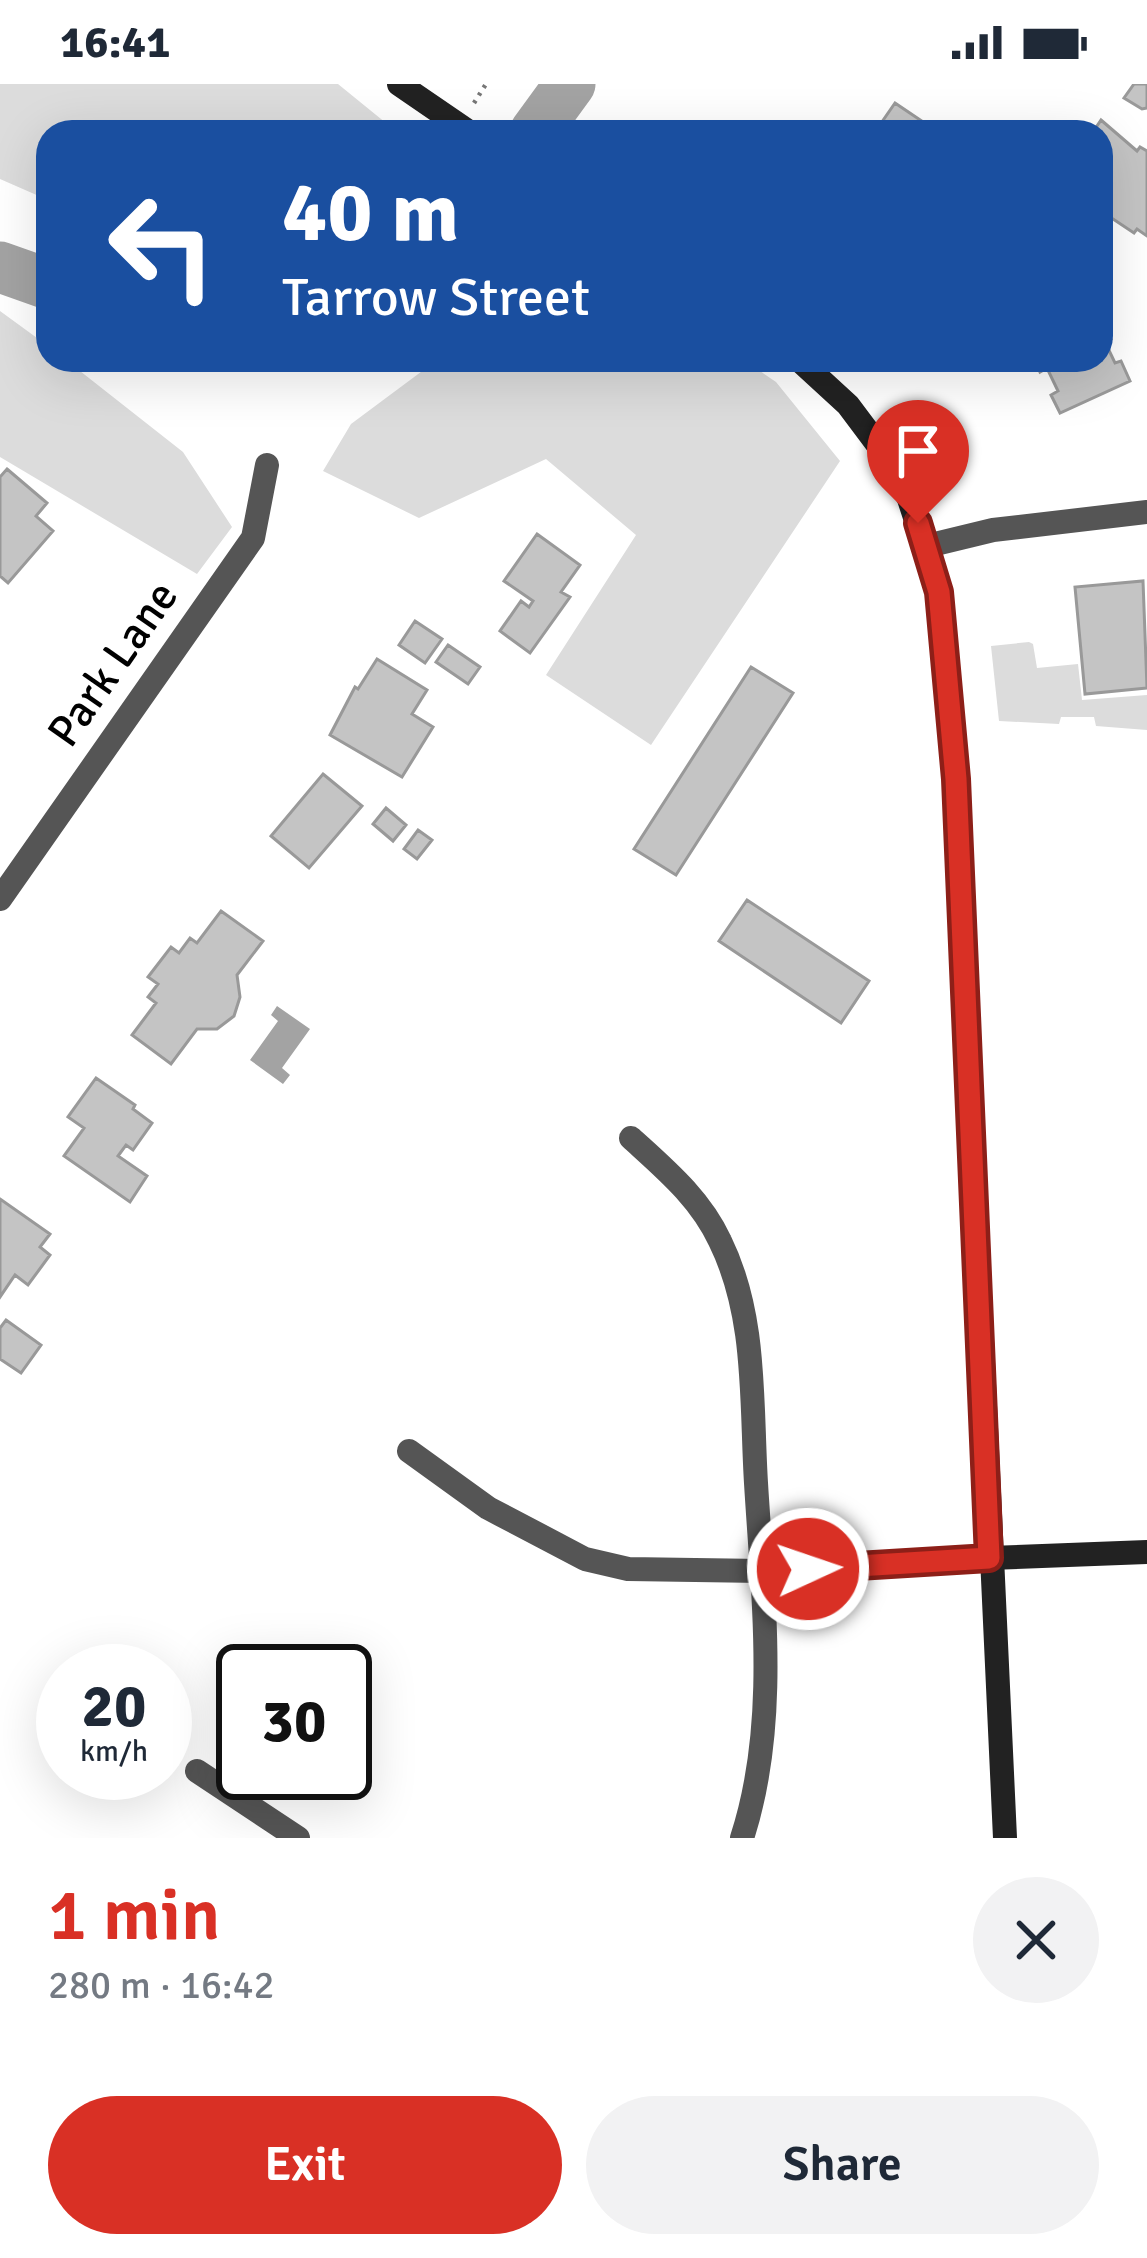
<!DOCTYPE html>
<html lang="en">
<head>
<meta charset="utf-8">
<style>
  :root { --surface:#fff; --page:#f2f2f3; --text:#1f2937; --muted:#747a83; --accent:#d93025 }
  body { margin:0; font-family:Signika,sans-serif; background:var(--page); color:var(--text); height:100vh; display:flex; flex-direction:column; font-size:45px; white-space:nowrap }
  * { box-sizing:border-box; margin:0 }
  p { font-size:39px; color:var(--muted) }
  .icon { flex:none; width:66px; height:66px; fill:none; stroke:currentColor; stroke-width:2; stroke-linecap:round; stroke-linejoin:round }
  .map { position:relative; height:1754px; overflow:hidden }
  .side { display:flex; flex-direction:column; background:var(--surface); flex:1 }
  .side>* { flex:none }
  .guide { position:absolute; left:36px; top:36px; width:1077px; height:252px; border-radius:36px; box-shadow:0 12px 48px #0002; background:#1a4fa0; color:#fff; overflow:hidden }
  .speed { position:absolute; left:36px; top:1560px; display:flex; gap:24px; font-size:60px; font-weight:700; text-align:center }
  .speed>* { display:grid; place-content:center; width:156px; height:156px; border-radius:50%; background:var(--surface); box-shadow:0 12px 48px #0002; line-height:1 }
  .speed small { font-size:30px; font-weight:400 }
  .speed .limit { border:6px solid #111; border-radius:18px; background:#fff; color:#111 }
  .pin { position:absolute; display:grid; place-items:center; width:102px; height:102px; color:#fff; margin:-123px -51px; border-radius:50% 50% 50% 0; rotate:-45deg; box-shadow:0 0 12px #0007 }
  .pin .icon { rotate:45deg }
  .me { position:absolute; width:132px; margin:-66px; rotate:87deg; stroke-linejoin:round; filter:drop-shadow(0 0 9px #0008) }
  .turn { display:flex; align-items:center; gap:42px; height:252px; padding:0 48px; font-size:54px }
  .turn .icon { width:156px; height:156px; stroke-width:2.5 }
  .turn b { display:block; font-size:84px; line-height:102px }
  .round { display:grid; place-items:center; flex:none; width:126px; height:126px; border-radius:63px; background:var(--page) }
  .summary { display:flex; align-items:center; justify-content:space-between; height:204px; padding:0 48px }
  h1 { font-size:72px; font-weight:600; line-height:90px; color:var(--accent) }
  .button { display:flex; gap:24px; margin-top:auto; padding:24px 48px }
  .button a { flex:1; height:138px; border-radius:72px; background:var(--accent); color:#fff; font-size:48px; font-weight:600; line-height:138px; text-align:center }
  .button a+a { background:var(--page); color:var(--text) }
  .status { display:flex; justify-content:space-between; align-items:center; height:84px; padding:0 60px; background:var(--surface); direction:ltr }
  .status svg { height:33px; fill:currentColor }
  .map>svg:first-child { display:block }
  .green { fill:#dcdcdc }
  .water { fill:#a3a3a3 }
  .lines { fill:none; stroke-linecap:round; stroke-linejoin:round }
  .river { stroke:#a3a3a3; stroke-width:51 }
  .building { fill:#c4c4c4; stroke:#999; stroke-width:3 }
  .path { stroke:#777; stroke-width:4.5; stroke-dasharray:3 6; stroke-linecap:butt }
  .street { stroke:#555; stroke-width:24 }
  .secondary { stroke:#222; stroke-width:24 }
  .route-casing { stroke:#8d1f18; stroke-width:30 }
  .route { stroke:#d93025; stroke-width:21 }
  .labels { text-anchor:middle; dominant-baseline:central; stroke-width:9; stroke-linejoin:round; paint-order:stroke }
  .street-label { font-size:45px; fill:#000; stroke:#fff }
</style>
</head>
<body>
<div class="status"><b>16:41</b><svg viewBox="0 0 49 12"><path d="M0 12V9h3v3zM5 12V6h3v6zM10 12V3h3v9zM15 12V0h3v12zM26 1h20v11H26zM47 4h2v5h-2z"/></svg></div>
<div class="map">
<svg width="1147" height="1754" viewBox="0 0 1147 1754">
  <rect width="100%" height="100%" fill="#fff"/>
  <path class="green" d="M0,0H338L397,48H48V116L0,95Z
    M0,227L48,262V276H66L183,368L232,443L197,490L0,373Z
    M437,276H744L776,298L840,377L651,661L546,591L636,451L546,375L419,434L323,387L351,340Z
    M1029,558L1033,560L1037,584L1078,580L1082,616L1147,611V646L1096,642L1094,633H1061L1059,640L999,637L991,562Z"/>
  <path class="water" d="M277,922L310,945L282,984L290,991L283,1000L250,976L278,937L271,931Z"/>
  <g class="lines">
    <path class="river" d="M535,48L570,0
      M0,183L48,200"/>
  </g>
  <path class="building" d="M1134,0H1147V24L1142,25L1124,14Z
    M895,19L938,48H875Z
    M1101,36L1137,67L1140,63L1147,67V152L1137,145L1134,149L1101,127V48H1093Z
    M1101,235L1111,255L1105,258L1115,279L1121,277L1130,297L1060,329L1051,311L1058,307L1047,284L1040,288L1035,276H1101Z
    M7,385L47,419L36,432L53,447L8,499L0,492V393Z
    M537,450L580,481L561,508L570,513L530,569L500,547L521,517L529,523L533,517L504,497Z
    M1143,497L1147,604L1085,610L1075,503Z
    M415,537L442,555L425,579L399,561Z
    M448,561L480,583L468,600L436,578Z
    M377,575L427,606L412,630L433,643L402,693L330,651L355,603L358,605Z
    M751,583L793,609L676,791L634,765Z
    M323,690L362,722L309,784L271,752Z
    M386,724L406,741L393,757L373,740Z
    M418,746L432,756L417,775L404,765Z
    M747,816L869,897L841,939L719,857Z
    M221,827L263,857L237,891L240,913L234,932L217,945H197L171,980L132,951L156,919L148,913L158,900L148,893L171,863L179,869L190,854L197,859Z
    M96,994L135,1021L133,1025L152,1039L133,1066L126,1061L118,1072L147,1092L130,1118L64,1072L84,1044L68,1033Z
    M0,1115L50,1150L40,1163L50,1171L28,1201L15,1191L0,1213Z
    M6,1236L41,1261L21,1289L0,1275V1244Z"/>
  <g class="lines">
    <path class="path" d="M474,19L486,0"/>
    <path class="street" d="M927,462L993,446L1147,428
      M0,815L253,454L267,381
      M631,1054C665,1085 700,1114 720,1157C757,1232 751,1318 756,1399C763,1516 779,1640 742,1754
      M409,1367L488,1424L585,1475L628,1485L762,1487L989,1474
      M197,1687L298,1754"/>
    <path class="secondary" d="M399,0L469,48
      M799,276L848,321L887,373L909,415L939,507L956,695L1005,1754
      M989,1474L1147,1468"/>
  </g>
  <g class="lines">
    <g class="route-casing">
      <path id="route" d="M808,1485L989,1474L956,695L939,508L918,439"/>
    </g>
    <use href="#route" class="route"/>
  </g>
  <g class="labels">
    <g class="street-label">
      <text transform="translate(113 580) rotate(-55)">Park Lane</text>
    </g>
  </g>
</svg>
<div class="speed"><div>20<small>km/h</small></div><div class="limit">30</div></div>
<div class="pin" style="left:918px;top:439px;background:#d93025"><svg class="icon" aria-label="arrive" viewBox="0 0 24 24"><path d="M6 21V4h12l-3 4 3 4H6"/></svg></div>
<svg class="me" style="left:808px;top:1485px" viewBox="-20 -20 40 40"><circle r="17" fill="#d93025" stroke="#fff" stroke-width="3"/><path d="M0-11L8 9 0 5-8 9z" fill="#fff"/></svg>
<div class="guide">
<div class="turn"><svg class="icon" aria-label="left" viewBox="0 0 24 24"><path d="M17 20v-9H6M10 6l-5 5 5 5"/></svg><div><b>40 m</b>Tarrow Street</div></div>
</div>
</div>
<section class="side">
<div class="summary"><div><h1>1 min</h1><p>280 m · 16:42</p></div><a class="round"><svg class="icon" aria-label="close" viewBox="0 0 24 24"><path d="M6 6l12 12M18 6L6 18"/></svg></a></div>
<div class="button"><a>Exit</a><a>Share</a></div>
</section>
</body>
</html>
